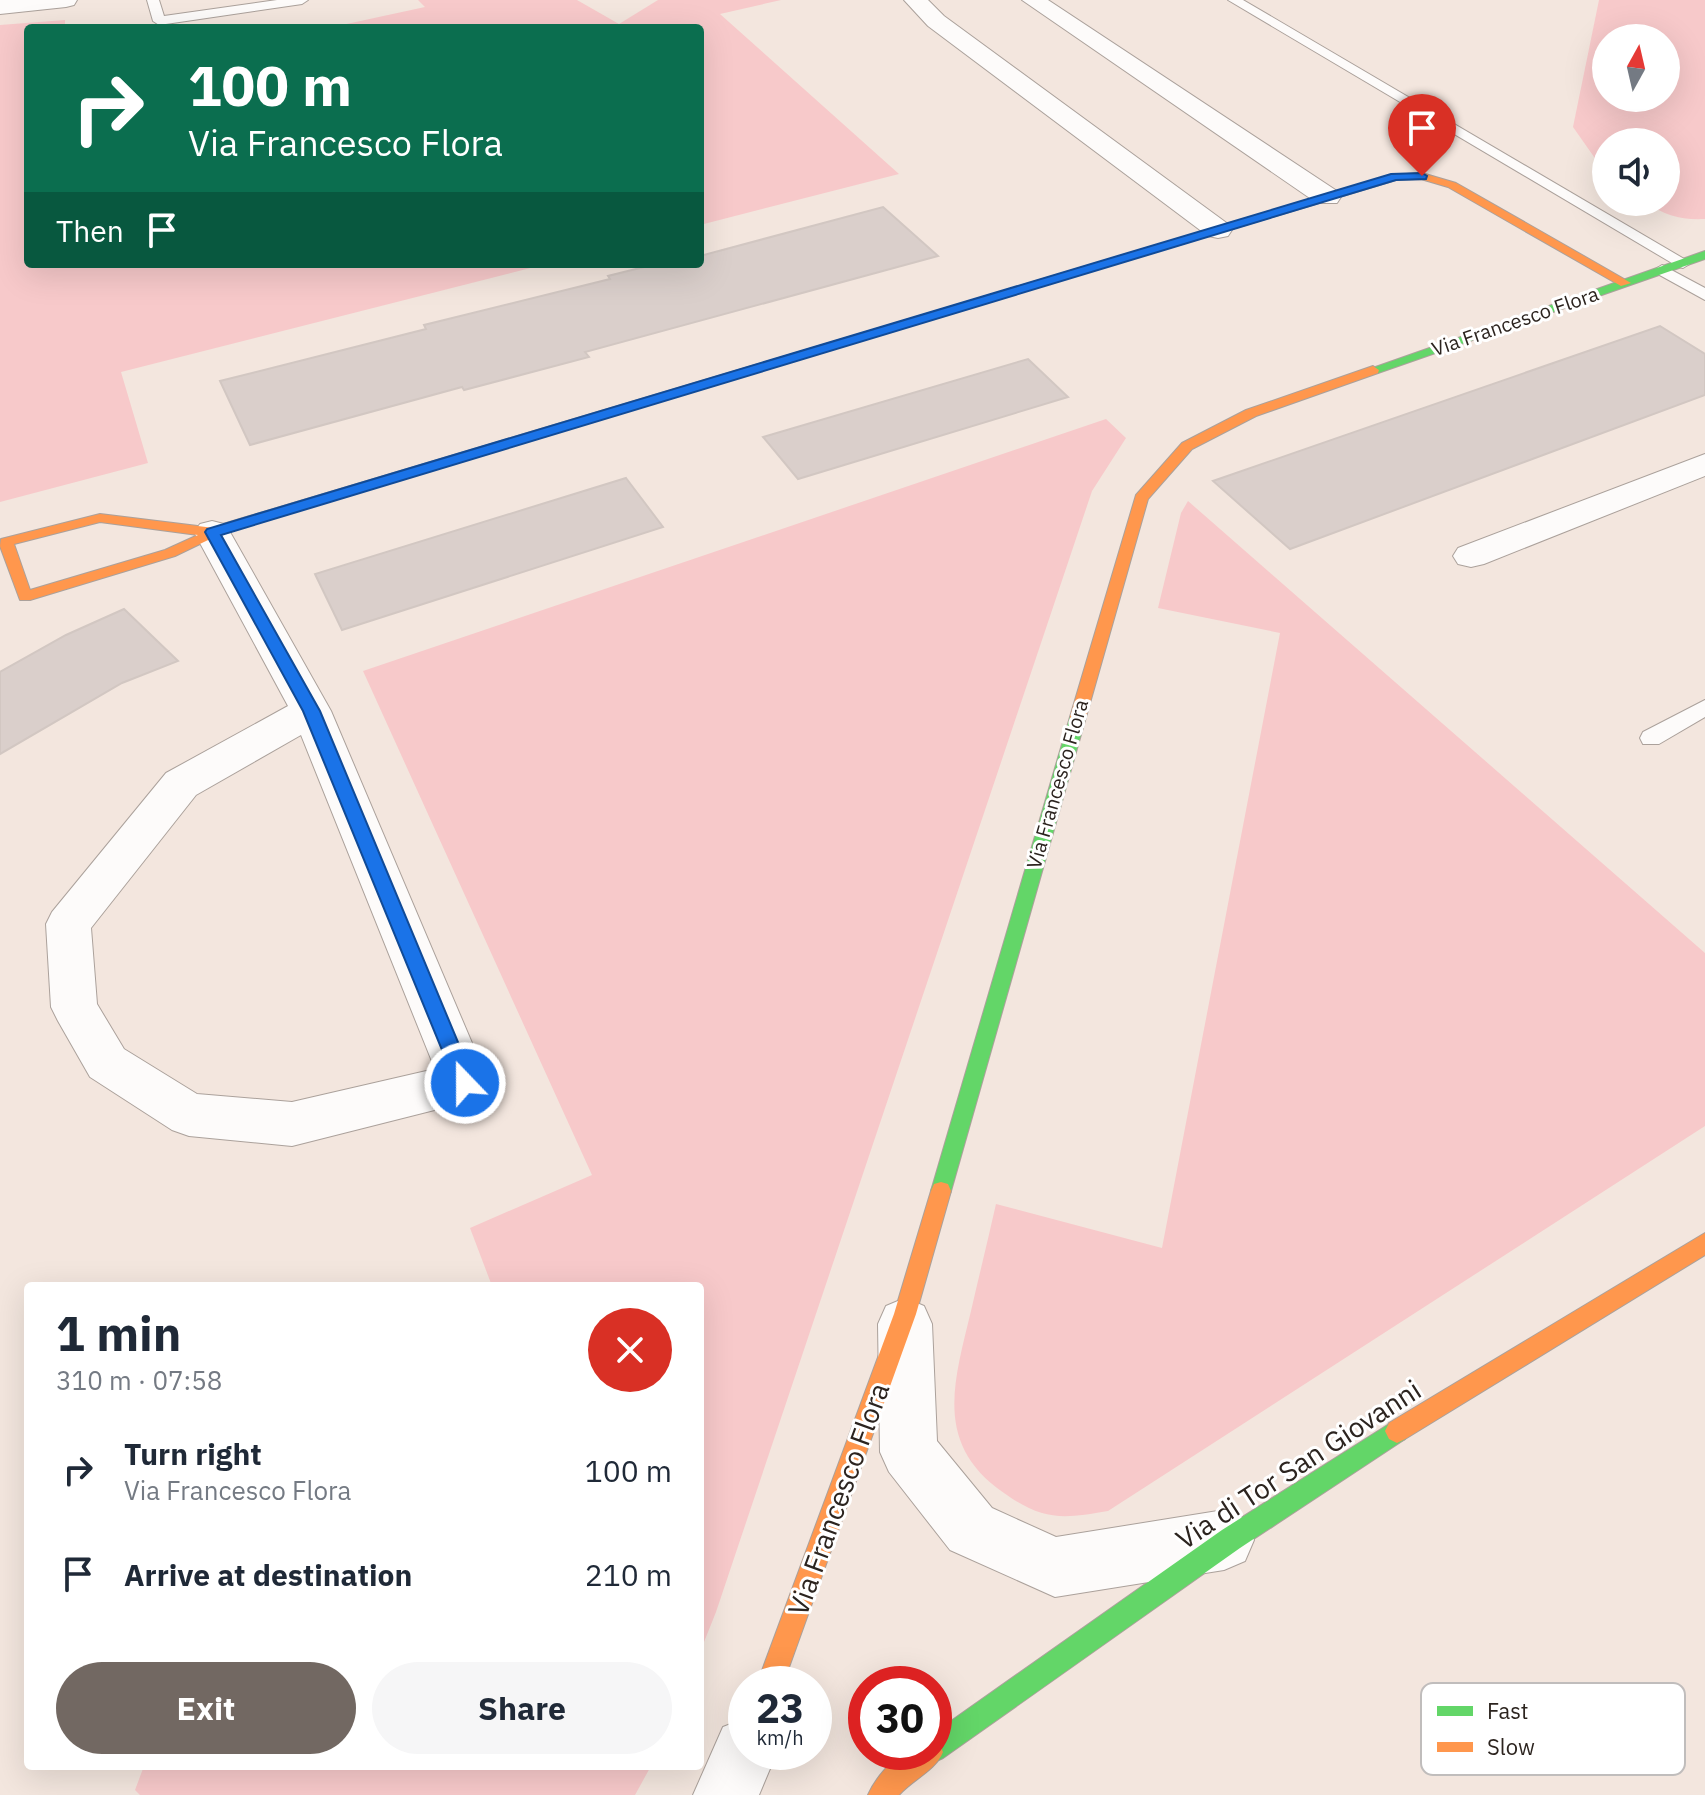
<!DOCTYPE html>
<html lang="en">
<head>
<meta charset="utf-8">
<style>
  :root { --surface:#fff; --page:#f6f6f7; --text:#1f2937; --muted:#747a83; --accent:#726862 }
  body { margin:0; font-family:"IBM Plex Sans",sans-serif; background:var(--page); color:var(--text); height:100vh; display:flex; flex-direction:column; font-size:30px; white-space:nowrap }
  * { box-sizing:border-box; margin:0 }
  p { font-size:26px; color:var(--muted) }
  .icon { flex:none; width:44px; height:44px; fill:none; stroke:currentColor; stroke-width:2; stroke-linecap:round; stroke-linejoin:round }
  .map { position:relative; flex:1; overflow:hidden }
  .details { position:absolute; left:24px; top:1282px; width:680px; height:488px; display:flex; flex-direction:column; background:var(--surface); border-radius:8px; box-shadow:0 8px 32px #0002 }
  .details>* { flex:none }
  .top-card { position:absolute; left:24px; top:24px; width:680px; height:244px; border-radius:8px; box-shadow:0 8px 32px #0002; background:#0b6e4f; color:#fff; overflow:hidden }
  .needle { width:52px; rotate:8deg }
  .controls { position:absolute; left:1592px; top:24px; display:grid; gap:16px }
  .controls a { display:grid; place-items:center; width:88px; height:88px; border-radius:50%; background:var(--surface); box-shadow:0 8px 32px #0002; font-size:40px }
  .speed { position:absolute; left:728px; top:1666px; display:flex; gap:16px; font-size:40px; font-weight:700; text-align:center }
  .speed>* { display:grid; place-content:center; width:104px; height:104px; border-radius:50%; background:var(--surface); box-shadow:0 8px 32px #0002; line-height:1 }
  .speed small { font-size:20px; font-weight:400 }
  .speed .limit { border:12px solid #d22; background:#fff; color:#111 }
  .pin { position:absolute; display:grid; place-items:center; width:68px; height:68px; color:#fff; margin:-82px -34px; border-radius:50% 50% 50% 0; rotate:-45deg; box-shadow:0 0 8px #0007 }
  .pin .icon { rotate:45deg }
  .me { position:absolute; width:88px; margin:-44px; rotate:338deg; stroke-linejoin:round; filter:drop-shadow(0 0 6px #0008) }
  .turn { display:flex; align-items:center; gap:28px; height:168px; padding:0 32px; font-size:36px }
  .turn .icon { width:104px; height:104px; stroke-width:2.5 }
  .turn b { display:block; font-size:56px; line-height:68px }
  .then { display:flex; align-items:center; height:76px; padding:0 32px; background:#0003; gap:16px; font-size:30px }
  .round { display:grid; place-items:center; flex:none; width:84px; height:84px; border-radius:42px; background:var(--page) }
  .overview { display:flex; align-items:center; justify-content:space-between; height:136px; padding:0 32px }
  h1 { font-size:48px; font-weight:800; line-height:60px }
  .primary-button { display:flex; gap:16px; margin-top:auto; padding:16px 32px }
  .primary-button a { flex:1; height:92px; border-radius:48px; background:var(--accent); color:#fff; font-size:32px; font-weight:800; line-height:92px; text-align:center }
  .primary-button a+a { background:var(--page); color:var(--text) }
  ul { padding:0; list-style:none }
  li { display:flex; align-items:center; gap:24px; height:104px; padding:0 32px }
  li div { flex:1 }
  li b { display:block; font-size:30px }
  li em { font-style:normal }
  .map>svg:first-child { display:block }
  .green { fill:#f7c9ca; fill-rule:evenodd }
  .building { fill:#dacfcb; stroke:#d2c7c2; stroke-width:2 }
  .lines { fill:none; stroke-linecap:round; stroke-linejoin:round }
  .lane-casing { stroke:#aba19b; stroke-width:2 }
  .street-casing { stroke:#aba19b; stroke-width:2 }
  .fast-casing { stroke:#aba19b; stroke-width:2 }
  .slow-casing { stroke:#aba19b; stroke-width:2 }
  .lane { fill:#fdfbfa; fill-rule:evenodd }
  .street { fill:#fdfbfa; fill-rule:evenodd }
  .fast { fill:#63d668; fill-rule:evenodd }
  .slow { fill:#ff974d; fill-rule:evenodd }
  .route { fill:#1a73e8; stroke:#114b97; stroke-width:2 }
  .labels { text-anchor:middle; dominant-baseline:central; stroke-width:6; stroke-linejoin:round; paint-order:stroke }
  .far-street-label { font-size:20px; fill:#2c241f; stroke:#fff }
  .near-street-label { font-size:28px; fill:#2c241f; stroke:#fff }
  .key { fill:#fff; stroke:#c0bdbc; stroke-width:2 }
  .key-label { font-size:22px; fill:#2c241f }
</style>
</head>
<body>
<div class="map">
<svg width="1705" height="1795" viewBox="0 0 1705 1795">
  <rect width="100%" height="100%" fill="#f3e6de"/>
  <path class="green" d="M418,0H577L619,24L658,0H781L720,14L899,174L700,225V28H328L425,7Z
    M1599,0H1705V219C1681,220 1665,216 1646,202H1666V142H1606V174L1573,127ZM1666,38V98H1606V38Z
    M65,20V28H28V264H546L121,372L148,463L0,502V25Z
    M1106,419L1126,438L1092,491L716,1612L700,1652V1286H492L470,1228L592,1175L363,671Z
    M1188,501L1705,953V1126L1108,1511C1063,1519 1043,1521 1004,1493C933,1444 954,1382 971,1311C979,1276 988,1240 996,1204L1162,1248L1280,633L1158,608L1181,513Z
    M144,1766H651L635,1795H140L135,1790Z"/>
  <path class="building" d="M883,207L938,256L585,352L589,357L464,390L462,387L250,445L220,381L426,329L424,325L610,279L608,276L656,264H700V256Z
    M1660,326L1705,354V395L1290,549L1213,481Z
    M1028,359L1068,397L798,479L763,437Z
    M626,478L663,527L342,630L315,574Z
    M124,609L178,661L122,683L0,754V672L66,635Z"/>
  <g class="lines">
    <g class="lane-casing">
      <path id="lane" d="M147,0H159L164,16L277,0H308L302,4L159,25L153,21Z
        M1228,0H1243L1691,263L1683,268L1677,266Z
        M1662,265L1705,288V300L1656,273L1654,270Z
        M1705,700V717L1659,744H1643L1640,738L1643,732Z"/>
    </g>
    <g class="street-casing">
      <path id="street" d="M0,0H77L74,5L66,7L0,14Z
        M904,0H928L944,16L1228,224L1232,230L1228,236L1218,238L1208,236L928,26Z
        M1022,0H1048L1337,191L1341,197L1337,203H1317Z
        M1705,454V476L1484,564L1471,567L1458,564L1453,556L1458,548Z
        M212,521L224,524L230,532L331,711L489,1083L482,1098L292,1146L189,1136L172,1130L90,1077L58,1021L51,1007L46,924L52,912L166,773L288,706L194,532L200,524ZM301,735L435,1069L292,1102L197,1094L124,1049L97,1004L91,928L196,795Z
        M905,1298L924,1306L932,1324L937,1441L992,1508L1056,1537L1224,1510L1245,1519L1254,1540L1245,1561L1224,1570L1055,1597L950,1550L889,1472L880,1452L878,1324L886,1306Z
        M746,1718V1752H777L759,1795H693L723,1727Z"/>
    </g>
    <g class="fast-casing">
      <path id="fast" d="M1157,245L1167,247L233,530L228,531L221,527L223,524Z
        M1705,251V259L1378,373L1367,370Z
        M1078,711L1086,717L951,1191L948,1198L941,1200L934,1198L931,1191L1070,717Z
        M1397,1419L1405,1423L1409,1431L1405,1439L1240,1548L943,1758L934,1762L925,1758L922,1752H934V1733L1222,1530Z"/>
    </g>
    <g class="slow-casing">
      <path id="slow" d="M1422,173L1456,183L1631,283L1621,286L1448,187L1421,179L1396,180L1165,249L1155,247L1391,175Z
        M1373,366L1379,370L1378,373L1256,416L1192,449L1148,499L1086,717L1084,721H1072L1070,717L1136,495L1182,443L1246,410Z
        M100,514L214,528L228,523L235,527L175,556L30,600H20L0,546L1,539ZM100,522L198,535L165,550L30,590L14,544Z
        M941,1182L948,1184L951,1191L916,1314L783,1684H757L894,1314L931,1191L934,1184Z
        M1705,1233V1255L1405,1439L1397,1443L1389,1439L1385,1431L1389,1423Z
        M934,1740L939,1743L943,1752C936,1770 912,1780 899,1795H868C874,1781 892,1757 908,1752C915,1750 927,1752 934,1752Z"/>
    </g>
    <use href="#lane" class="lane"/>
    <use href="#street" class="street"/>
    <use href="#fast" class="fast"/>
    <use href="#slow" class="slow"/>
  </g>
  <path class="route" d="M1422,173L1427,176L1426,179L1396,180L221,535L320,711L475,1083L472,1089L465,1091L458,1089L303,711L205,532L207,529L1391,174Z"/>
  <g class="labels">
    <g class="far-street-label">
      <text transform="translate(1515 321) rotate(-19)">Via Francesco Flora</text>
      <text transform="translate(1057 784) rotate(-74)">Via Francesco Flora</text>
    </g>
    <g class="near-street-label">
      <text transform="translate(1298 1464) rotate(-33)">Via di Tor San Giovanni</text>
      <text transform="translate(838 1499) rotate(-70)">Via Francesco Flora</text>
    </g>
  </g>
  <rect x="1421" y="1683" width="264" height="92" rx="12" class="key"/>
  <rect x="1437" y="1706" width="36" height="10" fill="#63d668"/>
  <rect x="1437" y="1742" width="36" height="10" fill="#ff974d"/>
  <g class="key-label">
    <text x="1487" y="1719">Fast</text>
    <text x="1487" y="1755">Slow</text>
  </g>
</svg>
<div class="controls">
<a><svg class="needle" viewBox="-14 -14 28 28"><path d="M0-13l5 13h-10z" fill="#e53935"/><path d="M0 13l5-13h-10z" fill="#747a83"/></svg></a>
<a><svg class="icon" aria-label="sound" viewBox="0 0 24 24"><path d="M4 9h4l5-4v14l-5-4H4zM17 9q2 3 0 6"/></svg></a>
</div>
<div class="speed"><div>23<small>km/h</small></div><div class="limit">30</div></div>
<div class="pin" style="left:1422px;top:176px;background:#d93025"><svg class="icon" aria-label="arrive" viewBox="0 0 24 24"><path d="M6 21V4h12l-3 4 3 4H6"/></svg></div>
<svg class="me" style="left:465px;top:1083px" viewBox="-20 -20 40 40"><circle r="17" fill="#1a73e8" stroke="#fff" stroke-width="3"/><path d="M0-11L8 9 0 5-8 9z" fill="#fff"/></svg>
<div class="top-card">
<div class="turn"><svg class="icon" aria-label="right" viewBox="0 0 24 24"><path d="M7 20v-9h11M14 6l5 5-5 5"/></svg><div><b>100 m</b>Via Francesco Flora</div></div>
<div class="then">Then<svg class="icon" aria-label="arrive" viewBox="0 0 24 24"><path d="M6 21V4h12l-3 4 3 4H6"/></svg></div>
</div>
<section class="details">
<div class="overview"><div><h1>1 min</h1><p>310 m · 07:58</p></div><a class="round" style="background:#d93025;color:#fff"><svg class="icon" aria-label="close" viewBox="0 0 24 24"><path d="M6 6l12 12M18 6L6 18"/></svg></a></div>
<ul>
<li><svg class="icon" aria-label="right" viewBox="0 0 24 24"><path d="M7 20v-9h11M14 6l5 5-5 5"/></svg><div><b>Turn right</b><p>Via Francesco Flora</p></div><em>100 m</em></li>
<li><svg class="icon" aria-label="arrive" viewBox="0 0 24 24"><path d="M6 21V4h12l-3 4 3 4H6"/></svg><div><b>Arrive at destination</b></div><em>210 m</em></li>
</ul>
<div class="primary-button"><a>Exit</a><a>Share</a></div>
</section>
</div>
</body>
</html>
